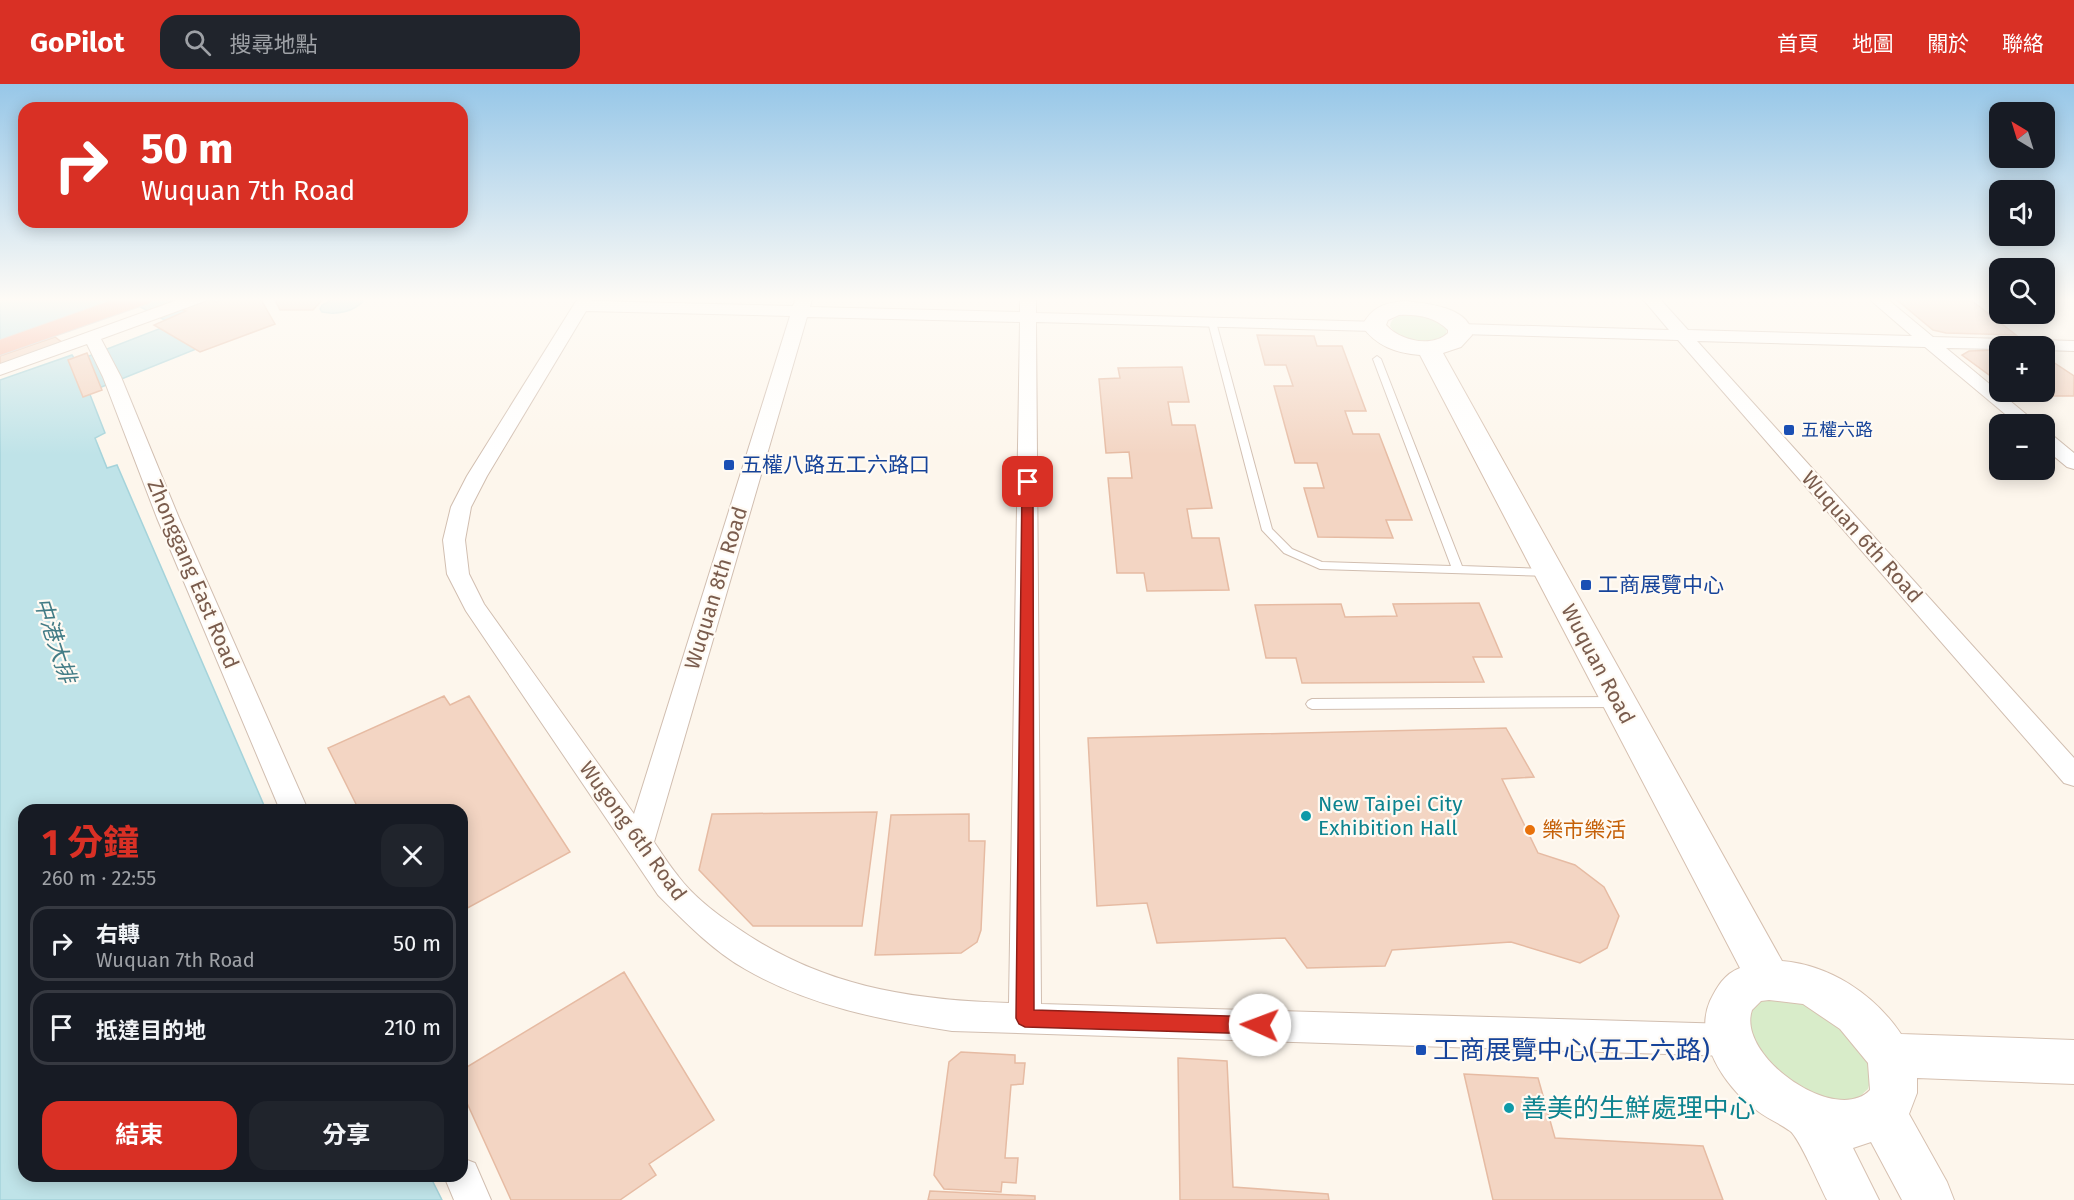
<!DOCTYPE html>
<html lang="zh-TW">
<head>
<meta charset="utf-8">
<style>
  :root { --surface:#171b24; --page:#20242c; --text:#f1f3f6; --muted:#9ea1a6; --line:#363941; --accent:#d93025 }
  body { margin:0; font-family:"Fira Sans","Noto Sans TC",sans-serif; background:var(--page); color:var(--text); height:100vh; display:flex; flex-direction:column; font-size:22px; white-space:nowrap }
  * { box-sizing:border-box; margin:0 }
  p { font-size:20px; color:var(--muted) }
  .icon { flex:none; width:33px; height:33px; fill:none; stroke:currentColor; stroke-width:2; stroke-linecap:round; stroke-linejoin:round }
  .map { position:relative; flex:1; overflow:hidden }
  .details { position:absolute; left:18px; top:720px; width:450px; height:378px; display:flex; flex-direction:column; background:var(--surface); border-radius:18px; box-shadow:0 3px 15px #0003 }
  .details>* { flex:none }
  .hud { position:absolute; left:18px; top:18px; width:450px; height:126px; border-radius:18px; box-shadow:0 3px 15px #0003; background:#d93025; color:#fff; overflow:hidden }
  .needle { width:39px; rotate:322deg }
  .fabs { position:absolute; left:1989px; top:18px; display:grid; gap:12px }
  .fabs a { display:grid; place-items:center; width:66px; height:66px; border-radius:12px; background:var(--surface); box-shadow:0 3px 15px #0003; font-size:30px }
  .pin { position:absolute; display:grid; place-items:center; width:51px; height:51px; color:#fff; margin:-26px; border-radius:12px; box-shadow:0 3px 9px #0006 }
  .me { position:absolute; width:66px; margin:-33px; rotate:272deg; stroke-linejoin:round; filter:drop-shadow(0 0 4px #0008) }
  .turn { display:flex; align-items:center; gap:21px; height:126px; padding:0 24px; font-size:27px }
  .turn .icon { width:78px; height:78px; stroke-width:2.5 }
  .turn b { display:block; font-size:42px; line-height:51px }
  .round { display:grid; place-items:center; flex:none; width:63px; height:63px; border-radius:18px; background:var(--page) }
  .head { display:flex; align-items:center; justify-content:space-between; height:102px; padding:0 24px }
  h1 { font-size:36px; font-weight:700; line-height:45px; color:var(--accent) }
  .cta { display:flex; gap:12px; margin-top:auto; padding:12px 24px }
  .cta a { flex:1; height:69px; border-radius:18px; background:var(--accent); color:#fff; font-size:24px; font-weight:700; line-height:69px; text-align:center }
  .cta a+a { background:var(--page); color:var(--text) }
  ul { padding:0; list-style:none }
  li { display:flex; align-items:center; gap:18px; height:75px; margin:0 12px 9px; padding:0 12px; border:3px solid var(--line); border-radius:18px }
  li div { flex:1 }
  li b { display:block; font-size:22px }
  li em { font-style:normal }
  header { display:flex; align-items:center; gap:36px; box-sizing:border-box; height:84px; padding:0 30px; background:var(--accent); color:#fff }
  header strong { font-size:28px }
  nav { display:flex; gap:33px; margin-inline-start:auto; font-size:21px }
  .search { width:420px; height:54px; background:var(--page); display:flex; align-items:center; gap:15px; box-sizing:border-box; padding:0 21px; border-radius:18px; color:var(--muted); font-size:22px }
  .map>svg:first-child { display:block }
  .green { fill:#d8ecc9 }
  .water { fill:#bfe3e8; stroke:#a5d3da; stroke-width:1.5 }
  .building { fill:#f3d5c3; stroke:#e6bba3; stroke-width:1.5 }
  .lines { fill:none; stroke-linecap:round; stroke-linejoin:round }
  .lane-casing { stroke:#d1beb0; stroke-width:2 }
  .street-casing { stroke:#d1beb0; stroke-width:2 }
  .secondary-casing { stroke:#d6c0b0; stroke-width:2 }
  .highway-casing { stroke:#dad1cd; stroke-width:2 }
  .lane { fill:#fff; fill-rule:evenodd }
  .street { fill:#fff; fill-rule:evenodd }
  .secondary { fill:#fff; fill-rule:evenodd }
  .highway { fill:#f7b7a3; fill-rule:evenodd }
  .route { fill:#d93025; stroke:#8d1f18; stroke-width:1.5 }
  .transit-dot { fill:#1a4fb4; stroke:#fffaf3; stroke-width:2 }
  .culture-dot { fill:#0f9aa8; stroke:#fffaf3; stroke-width:2 }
  .food-dot { fill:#e8710a; stroke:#fffaf3; stroke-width:2 }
  .labels { text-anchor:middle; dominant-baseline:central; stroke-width:4.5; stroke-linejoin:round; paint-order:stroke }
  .far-transit-label { font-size:18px; fill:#164399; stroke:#fffaf3; text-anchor:start }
  .transit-label { font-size:21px; fill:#164399; stroke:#fffaf3; text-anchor:start }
  .street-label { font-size:21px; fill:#7a5c4d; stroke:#fffaf3 }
  .culture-label { font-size:21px; fill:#0d838f; stroke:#fffaf3; text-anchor:start }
  .food-label { font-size:21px; fill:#c56008; stroke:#fffaf3; text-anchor:start }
  .water-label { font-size:22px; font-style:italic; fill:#437c86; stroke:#fffaf3 }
  .near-transit-label { font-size:26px; fill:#164399; stroke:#fffaf3; text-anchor:start }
  .near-culture-label { font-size:26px; fill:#0d838f; stroke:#fffaf3; text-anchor:start }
</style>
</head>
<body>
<header>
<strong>GoPilot</strong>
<div class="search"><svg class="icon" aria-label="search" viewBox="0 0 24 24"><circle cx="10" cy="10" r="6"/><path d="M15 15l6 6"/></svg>搜尋地點</div>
<nav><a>首頁</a><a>地圖</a><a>關於</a><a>聯絡</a></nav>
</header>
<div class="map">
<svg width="2074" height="1116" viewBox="0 0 2074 1116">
  <rect width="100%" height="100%" fill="#fdf6ec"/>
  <path class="green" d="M1408,230L1427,232L1447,243L1446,252C1429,259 1401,261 1390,242C1391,233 1400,232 1408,230Z
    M1784,911L1824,924L1868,973L1872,990L1868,1005L1857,1015L1819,1018L1760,981L1744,930L1752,919Z"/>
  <path class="water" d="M0,214H203L256,241L89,308L105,349L95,354L107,384L117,381L266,726H24V1092H430L442,1116H0V296L72,271L76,277L172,240L126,215L0,259Z
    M335,214H361L363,217C354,228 336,231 322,228L320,225L322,221Z"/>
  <path class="building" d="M225,214H260L275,240L200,268L154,241L186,227L181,225L209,215L216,218Z
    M274,214H324L313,226H280Z
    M1897,216L1972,217L2016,251L1946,249L1933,246Z
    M1257,251L1314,252L1317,262H1342L1366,327H1345L1353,350H1379L1412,436H1386L1393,454L1318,453L1304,404H1324L1317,379H1295L1274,302H1293L1286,281H1265Z
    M55,253L63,259L0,281V272Z
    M1996,266L2000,268V299L1962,271L1969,267Z
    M87,269L102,306L83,313L68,276Z
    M2044,272L2074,292V312H2011L2005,308H2044Z
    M1182,283L1189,318H1168L1172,341H1195L1212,424L1187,425L1192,454H1219L1229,506L1147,507L1144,489H1117L1108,394H1132L1129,368L1106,369L1099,295L1120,294L1118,284Z
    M1479,519L1502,573H1473L1484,598L1302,599L1296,574H1266L1255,521L1341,520L1345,533L1397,532L1393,520Z
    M444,612L450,621L469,612L570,768L462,827V726H359L328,664Z
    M1506,644L1534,693L1502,695L1538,769L1575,781L1604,803L1619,832L1607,864L1580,879L1511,858L1392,866L1385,882L1307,884L1285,854L1157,859L1147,819L1097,822L1088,654Z
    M877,728L862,842H753L699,786L712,730Z
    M969,730V757H985L981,846L977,858L961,869L875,871L891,731Z
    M624,888L714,1036L649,1080L656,1091L620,1116H511L462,1008V986Z
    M961,968L1015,971V979H1025L1023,1000L1011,1001L1005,1074H1018L1016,1099L1002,1098L1001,1108L944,1105L934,1091L949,978Z
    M1178,974L1227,977L1233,1103L1328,1110L1329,1116H1180Z
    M1464,990L1538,994L1555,1054L1703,1062L1723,1116H1493Z
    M930,1107L1035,1112V1116H928Z"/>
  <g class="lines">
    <g class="lane-casing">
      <path id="lane" d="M1212,235L1216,238L1272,445L1292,465L1322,478L1451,482L1373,275L1377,272L1381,275L1462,482L1548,485L1554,489L1552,492L1320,485L1284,469L1262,446L1208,238Z
        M1618,613L1622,615L1624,618L1622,621L1618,623L1312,625L1308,623L1306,620L1308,617L1312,615Z"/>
    </g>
    <g class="street-casing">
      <path id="street" d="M183,214H207L205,217L101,255L121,293L179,434L308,726H280L157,434L103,293L87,260L0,291V280Z
        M578,214H594L592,217L793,222L796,214H812L810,223L1020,228V214H1036V229L1380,238L1382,242L1374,247L1036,238L1041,920L1730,940L1742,945L1747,956L1742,967L1730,972L952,947C881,936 809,922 745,885C712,866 685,838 658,811L466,527L447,490L443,456L451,423L467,392ZM586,227L790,232L634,730L484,520L469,490L465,456L471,423L487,392ZM807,233L1020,238L1009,919C909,916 820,902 736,843C715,829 693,812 678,792C669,781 662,770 654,758Z
        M1642,214H1659L1688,246L1912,252L1868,214H1886L1933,253L2074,257V267L2044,266V262H2000V265L1946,264L2038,340H2017L1925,263L1697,257L2074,674V702L2064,699L1678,256L1460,250L1452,245L1460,240L1669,246Z
        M2044,348L2051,350L2074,369V385L2067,383L2044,364Z
        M462,1074L475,1079L491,1116H454L444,1092H462Z"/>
    </g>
    <g class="secondary-casing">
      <path id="secondary" d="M1405,217C1425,219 1471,223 1472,251L1461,263L1443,269L1782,877C1830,881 1874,910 1901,950L2074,956V1000L1917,994V1009L1909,1030L1947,1098L1954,1116H1902L1871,1058L1853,1064L1879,1116H1827C1820,1103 1799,1053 1790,1047C1779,1039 1766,1034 1755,1025C1725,1002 1693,956 1710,917C1717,903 1724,890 1740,884L1420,271C1396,269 1376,262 1362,242C1372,223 1384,219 1405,217ZM1399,231C1417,230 1435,233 1448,246V249C1432,264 1400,257 1386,241L1388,236ZM1769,916L1803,920L1840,945L1868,979L1870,1006C1836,1042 1736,972 1752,926L1761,917Z"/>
    </g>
    <g class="highway-casing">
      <path id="highway" d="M119,214H152L149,219L0,271V256Z"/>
    </g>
    <use href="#lane" class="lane"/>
    <use href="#street" class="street"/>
    <use href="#secondary" class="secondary"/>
    <use href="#highway" class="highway"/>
  </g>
  <linearGradient id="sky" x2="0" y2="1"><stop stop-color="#97c7e8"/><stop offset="0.58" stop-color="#fefbf6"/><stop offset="1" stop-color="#fefbf6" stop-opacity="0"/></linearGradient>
  <rect width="2074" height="371" fill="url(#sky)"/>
  <path class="route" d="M1028,394L1033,398L1034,926L1260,933L1267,935L1269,941L1267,948L1260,950L1025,943L1019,940L1016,934L1022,398Z"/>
  <g class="transit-dot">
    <rect x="1783" y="340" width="12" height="12" rx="3"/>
    <rect x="723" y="375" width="12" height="12" rx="3"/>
    <rect x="1580" y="495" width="12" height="12" rx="3"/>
    <rect x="1415" y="960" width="12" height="12" rx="3"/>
  </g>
  <g class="culture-dot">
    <circle cx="1306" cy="732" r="6"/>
    <circle cx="1509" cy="1024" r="6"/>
  </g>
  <circle class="food-dot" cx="1530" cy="746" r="6"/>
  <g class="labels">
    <g class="far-transit-label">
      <text x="1801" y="346">五權六路</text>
    </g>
    <g class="transit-label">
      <text x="741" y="381">五權八路五工六路口</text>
      <text x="1598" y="501">工商展覽中心</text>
    </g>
    <g class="street-label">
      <text transform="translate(1862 453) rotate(48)">Wuquan 6th Road</text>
      <text transform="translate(193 490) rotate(67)">Zhonggang East Road</text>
      <text transform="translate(716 504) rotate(-73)">Wuquan 8th Road</text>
      <text transform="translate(1598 580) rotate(62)">Wuquan Road</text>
      <text transform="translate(633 747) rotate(54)">Wugong 6th Road</text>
    </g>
    <g class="culture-label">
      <text x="1318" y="720">New Taipei City<tspan x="1318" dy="24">Exhibition Hall</tspan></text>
    </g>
    <g class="food-label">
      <text x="1542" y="746">樂市樂活</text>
    </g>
    <g class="water-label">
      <text transform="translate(55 556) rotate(72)">中港大排</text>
    </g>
    <g class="near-transit-label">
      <text x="1433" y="966">工商展覽中心(五工六路)</text>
    </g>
    <g class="near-culture-label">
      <text x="1521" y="1024">善美的生鮮處理中心</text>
    </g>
  </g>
</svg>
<div class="fabs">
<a><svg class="needle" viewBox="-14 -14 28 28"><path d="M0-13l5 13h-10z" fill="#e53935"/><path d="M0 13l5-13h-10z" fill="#9ea1a6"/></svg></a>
<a><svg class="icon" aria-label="sound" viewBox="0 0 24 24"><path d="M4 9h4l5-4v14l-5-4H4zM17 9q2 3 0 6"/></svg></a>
<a><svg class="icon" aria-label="search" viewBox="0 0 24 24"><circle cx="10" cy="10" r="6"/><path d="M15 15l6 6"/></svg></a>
<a>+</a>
<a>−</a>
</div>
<div class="pin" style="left:1028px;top:398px;background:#d93025"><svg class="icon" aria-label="arrive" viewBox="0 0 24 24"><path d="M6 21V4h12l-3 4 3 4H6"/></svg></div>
<svg class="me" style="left:1260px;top:941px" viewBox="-20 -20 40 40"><circle r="19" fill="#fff"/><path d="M0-13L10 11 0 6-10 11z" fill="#d93025"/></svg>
<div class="hud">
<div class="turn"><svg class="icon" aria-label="right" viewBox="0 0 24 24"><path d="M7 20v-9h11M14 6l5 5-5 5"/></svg><div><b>50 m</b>Wuquan 7th Road</div></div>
</div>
<section class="details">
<div class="head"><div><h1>1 分鐘</h1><p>260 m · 22:55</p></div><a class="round"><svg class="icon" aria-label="close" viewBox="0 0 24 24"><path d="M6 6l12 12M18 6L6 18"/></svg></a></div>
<ul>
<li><svg class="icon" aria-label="right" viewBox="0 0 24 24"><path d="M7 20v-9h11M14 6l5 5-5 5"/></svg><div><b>右轉</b><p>Wuquan 7th Road</p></div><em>50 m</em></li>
<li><svg class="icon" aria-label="arrive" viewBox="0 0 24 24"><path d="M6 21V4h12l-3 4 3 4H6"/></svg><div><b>抵達目的地</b></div><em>210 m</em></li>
</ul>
<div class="cta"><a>結束</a><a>分享</a></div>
</section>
</div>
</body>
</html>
